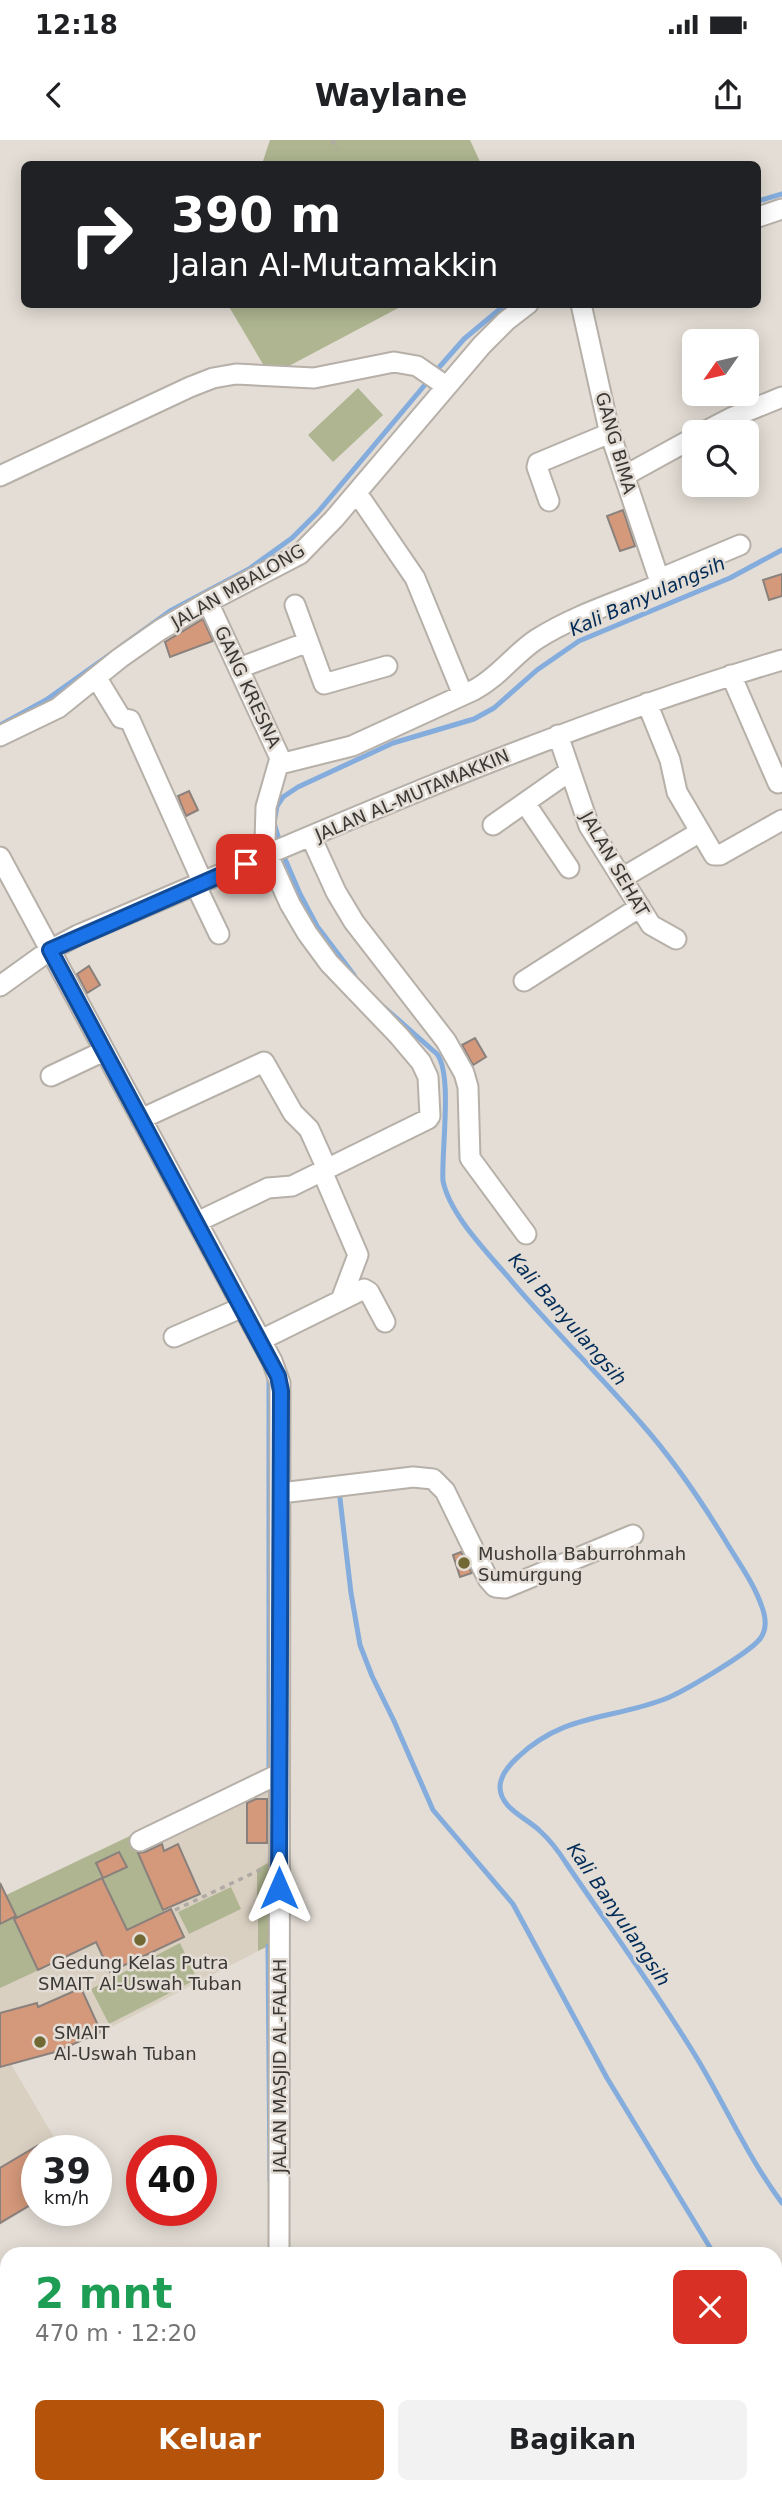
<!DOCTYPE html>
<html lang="id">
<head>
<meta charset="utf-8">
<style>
  :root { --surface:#fff; --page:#f2f2f2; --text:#202124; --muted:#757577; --accent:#b45309 }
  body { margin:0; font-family:"DejaVu Sans",sans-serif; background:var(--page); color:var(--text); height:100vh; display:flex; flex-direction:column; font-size:26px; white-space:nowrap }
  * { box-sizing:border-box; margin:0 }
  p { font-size:23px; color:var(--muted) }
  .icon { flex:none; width:38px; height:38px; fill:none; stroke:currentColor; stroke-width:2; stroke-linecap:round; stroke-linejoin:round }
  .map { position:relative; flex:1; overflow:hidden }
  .sheet { position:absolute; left:0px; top:2107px; width:782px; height:247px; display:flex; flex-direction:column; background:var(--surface); border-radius:21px 21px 0 0; box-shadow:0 4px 18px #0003 }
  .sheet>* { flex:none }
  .guide { position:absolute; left:21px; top:21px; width:740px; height:147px; border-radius:10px; box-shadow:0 4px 18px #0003; background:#202124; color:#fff; overflow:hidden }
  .needle { width:46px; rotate:236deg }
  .controls { position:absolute; left:682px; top:189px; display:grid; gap:14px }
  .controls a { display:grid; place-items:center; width:77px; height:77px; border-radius:10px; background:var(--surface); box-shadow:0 4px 18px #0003; font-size:35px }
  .speed { position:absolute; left:21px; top:1995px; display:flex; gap:14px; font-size:35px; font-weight:700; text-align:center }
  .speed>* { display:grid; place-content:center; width:91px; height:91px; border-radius:50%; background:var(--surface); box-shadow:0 4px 18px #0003; line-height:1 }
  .speed small { font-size:18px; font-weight:400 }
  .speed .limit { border:10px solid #d22; background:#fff; color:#111 }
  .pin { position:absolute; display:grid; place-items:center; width:60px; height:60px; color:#fff; margin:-30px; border-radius:14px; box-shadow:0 4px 10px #0006 }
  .me { position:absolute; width:77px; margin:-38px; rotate:0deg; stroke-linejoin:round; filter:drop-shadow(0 0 5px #0008) }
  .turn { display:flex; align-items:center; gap:24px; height:147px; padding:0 35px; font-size:32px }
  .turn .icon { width:91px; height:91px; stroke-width:2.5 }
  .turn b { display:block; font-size:49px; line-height:60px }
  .round { display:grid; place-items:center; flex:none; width:74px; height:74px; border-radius:10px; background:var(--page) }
  .headline { display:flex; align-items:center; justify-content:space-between; height:119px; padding:0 35px }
  h1 { font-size:42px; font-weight:600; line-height:52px; color:#1e9e55 }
  .primary-button { display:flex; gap:14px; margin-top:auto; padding:14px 35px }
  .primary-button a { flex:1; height:80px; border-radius:10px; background:var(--accent); color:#fff; font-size:28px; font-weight:600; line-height:80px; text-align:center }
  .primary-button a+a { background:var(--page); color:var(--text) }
  .status { display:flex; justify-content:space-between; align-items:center; height:49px; padding:0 35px; background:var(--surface); direction:ltr }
  .status svg { height:19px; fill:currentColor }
  header { display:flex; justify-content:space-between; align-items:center; height:91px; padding:0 35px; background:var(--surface); font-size:32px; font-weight:600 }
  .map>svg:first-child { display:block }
  .built { fill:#dad0c2 }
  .green { fill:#aeb590 }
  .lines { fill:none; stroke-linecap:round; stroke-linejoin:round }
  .stream { stroke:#84acdc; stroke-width:5 }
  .building { fill:#d4987b; stroke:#8a817d; stroke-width:2 }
  .minor-casing { stroke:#b6b0a9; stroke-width:23 }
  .path { stroke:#afaaa4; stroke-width:3.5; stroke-dasharray:5 5; stroke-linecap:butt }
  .minor { stroke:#fff; stroke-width:19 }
  .route-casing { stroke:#114b97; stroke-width:18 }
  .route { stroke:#1a73e8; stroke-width:12 }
  .poi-dot { fill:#716834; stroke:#e3ddd5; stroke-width:2.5 }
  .labels { text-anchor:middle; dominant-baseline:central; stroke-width:5; stroke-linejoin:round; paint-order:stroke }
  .street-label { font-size:18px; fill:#3b3935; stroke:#e3ddd5 }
  .poi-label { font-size:18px; fill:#3b3935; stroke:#e3ddd5; text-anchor:start }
  .water-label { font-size:19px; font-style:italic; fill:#012b57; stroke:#e3ddd5 }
</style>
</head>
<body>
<div class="status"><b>12:18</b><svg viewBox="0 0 49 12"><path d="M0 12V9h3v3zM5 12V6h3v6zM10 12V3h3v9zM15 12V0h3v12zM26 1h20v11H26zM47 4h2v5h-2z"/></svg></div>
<header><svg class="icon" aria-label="back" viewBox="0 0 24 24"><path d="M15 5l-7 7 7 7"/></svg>Waylane<svg class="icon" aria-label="share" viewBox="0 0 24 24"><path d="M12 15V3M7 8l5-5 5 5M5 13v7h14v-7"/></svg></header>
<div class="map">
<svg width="782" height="2353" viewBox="0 0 782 2353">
  <rect width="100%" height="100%" fill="#e3ddd5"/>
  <path class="built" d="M269,1629L268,1806L102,1892L58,1912L11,1924L62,2011H37V2063L0,2085V1758Z"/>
  <path class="green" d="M270,0H470L481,24H207L208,21H263Z
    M228,165H404L270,236Z
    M358,248L383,275L333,322L308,295Z
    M130,1696L164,1772L0,1848V1758Z
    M268,1723V1758L257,1763V1729Z
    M231,1747L241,1769L189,1794L178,1772Z
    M268,1773V1806L258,1811V1779Z
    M180,1803L197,1839L109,1884L91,1849Z"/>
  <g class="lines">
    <path class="stream" d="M758,61L782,54
      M435,232L464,199L506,164
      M120,507L170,471L249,429L292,398L318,372L429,240
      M0,585L46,560L112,513
      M354,835L317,786L300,754L285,719L274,683L277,666L283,657L298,647L393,603L474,579L494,568L537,530L579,501L730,438L782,410
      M385,868L437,914C453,935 441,1012 443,1041C450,1075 487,1112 509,1138C551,1188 598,1233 640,1282C672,1318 700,1359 725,1400C738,1422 754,1443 762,1467C766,1478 767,1491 759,1500C747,1514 683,1552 665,1559C610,1580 565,1573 518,1617C510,1624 501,1634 500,1646C499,1668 527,1678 540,1691C550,1700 559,1712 566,1723C610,1788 657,1852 698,1920C726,1967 749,2019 782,2063
      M269,1237V1629
      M339,1350L351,1453L360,1505L372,1536L394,1581L433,1670L513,1764L607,1938L714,2114
      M268,1806L270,2041
      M775,2226L782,2239
      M269,2353V2347"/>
  </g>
  <path class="building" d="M623,370L635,406L620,411L607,376Z
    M782,434V456L769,460L763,440Z
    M203,479L213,501L170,517L165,502Z
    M189,651L198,670L186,676L178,656Z
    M89,826L100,845L87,853L77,834Z
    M475,898L486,917L473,925L462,905Z
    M461,1412L472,1433L460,1437L453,1415Z
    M256,1659H267V1703H247V1663Z
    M162,1704L164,1711L178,1704L200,1754L163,1770L138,1713L145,1712Z
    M119,1712L127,1727L103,1738L96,1723Z
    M102,1738L127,1790L171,1769L184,1797L110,1832L96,1802L38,1830L14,1779Z
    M0,1743L16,1776L0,1784Z
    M81,1848L101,1892L55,1912L0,1927V1873L37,1863L38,1867Z
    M37,2006V2061L0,2083V2028Z"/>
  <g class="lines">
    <g class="minor-casing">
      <path id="minor" d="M758,77L782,69
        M581,164L609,290L659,439
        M704,292L733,277L782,257
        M0,336L190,247L213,238L236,234L314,238L394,222L417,226L446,246
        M624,336L695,297
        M357,353L415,438L463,555
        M549,361L537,327L538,323L610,293
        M295,465L324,544L387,526
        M239,528L308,502
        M731,535L778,643
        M96,537L121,578L130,580L203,743
        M647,563L670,620L677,652L714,715H720L782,680
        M558,595L589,686L651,785L676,799
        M0,596L58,568L120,518L160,490L208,462L300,414L334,379L482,205L506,181L528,164
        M280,624L352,606L474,550C499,537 514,514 537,499C573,476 617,462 656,446L659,439L740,405
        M525,663L569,728
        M493,685L570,631
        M311,697L336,752L354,782L446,901L464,933L468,947L470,1018L526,1094
        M0,717L272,1221L280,1243L279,2114
        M622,738L700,692
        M196,746L219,794
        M524,841L640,767
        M0,846L50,810L78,795C310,697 540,592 782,520
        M51,936L104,911
        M141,979L264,922L293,973L309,989L327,1029
        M322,1031L358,1115L341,1160
        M197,1082L268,1048L292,1046L428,979L430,976L428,937L421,922L399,896L329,823L307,793L290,764L266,711L265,701L266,667L280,618L208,462
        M174,1197L243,1167
        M261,1200L364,1149L369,1152L385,1182
        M281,1353L413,1337L433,1339L445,1351L488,1439L495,1447L505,1448L633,1395
        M140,1701L279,1634
        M280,2347V2353"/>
    </g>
    <path class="path" d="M332,0L337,10
      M175,1770L262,1729"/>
    <use href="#minor" class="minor"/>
  </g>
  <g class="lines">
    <g class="route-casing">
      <path id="route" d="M246,724L50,810L278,1236L281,1251L279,1748"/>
    </g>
    <use href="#route" class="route"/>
  </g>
  <g class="poi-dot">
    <circle cx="464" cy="1423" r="7"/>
    <circle cx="140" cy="1800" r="7"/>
    <circle cx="40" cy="1902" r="7"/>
  </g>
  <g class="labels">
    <g class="street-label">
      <text transform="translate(616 303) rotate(74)">GANG BIMA</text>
      <text transform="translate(238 446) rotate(-30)">JALAN MBALONG</text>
      <text transform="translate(248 547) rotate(65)">GANG KRESNA</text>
      <text transform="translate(412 655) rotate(-23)">JALAN AL-MUTAMAKKIN</text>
      <text transform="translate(615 724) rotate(60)">JALAN SEHAT</text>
      <text transform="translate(279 1926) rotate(-90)">JALAN MASJID AL-FALAH</text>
    </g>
    <g class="poi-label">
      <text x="478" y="1413">Musholla Baburrohmah<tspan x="478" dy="21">Sumurgung</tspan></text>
      <text x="140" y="1822" text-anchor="middle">Gedung Kelas Putra<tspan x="140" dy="21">SMAIT Al-Uswah Tuban</tspan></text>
      <text x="54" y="1892">SMAIT<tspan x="54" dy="21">Al-Uswah Tuban</tspan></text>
    </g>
    <g class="water-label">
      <text transform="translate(647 456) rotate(-24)">Kali Banyulangsih</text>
      <text transform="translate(568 1179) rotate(49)">Kali Banyulangsih</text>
      <text transform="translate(619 1774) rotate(56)">Kali Banyulangsih</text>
    </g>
  </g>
</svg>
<div class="controls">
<a><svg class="needle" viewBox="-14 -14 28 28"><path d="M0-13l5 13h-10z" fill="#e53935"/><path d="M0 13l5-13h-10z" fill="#757577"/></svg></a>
<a><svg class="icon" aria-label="search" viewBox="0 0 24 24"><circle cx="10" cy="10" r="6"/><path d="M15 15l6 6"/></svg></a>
</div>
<div class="speed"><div>39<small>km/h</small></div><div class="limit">40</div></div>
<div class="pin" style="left:246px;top:724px;background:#d93025"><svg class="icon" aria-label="arrive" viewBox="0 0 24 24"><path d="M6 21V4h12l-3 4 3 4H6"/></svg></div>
<svg class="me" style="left:279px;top:1748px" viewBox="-20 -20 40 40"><path d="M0-17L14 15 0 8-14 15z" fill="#1a73e8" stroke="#fff" stroke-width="4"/></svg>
<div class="guide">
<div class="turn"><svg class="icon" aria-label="right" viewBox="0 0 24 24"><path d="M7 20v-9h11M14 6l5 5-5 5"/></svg><div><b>390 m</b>Jalan Al-Mutamakkin</div></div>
</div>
<section class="sheet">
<div class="headline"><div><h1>2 mnt</h1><p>470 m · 12:20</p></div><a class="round" style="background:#d93025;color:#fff"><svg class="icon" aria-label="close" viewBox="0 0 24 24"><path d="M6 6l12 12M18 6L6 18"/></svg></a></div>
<div class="primary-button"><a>Keluar</a><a>Bagikan</a></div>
</section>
</div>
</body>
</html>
